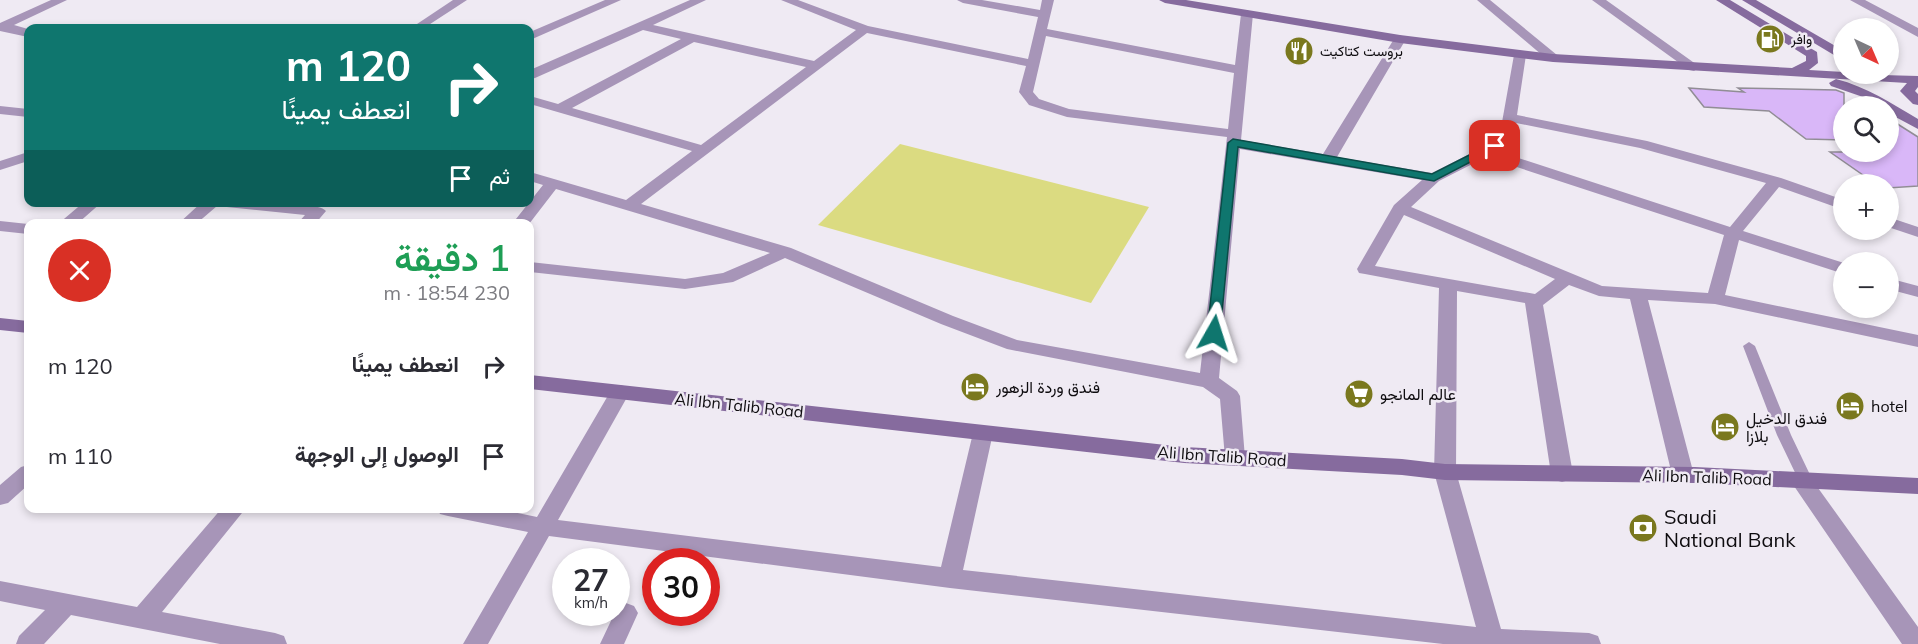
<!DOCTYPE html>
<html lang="ar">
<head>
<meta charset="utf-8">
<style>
  :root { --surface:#fff; --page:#f2f2f3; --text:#2b2b33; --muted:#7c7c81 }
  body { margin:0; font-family:Mulish,Vazirmatn,sans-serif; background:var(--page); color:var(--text); direction:rtl; height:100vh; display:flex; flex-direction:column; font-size:22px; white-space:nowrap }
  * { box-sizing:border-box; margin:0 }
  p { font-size:20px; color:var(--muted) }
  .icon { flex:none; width:33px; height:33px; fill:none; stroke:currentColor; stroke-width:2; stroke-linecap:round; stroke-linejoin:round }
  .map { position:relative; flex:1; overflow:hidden; direction:ltr }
  .sheet { position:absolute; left:24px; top:219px; width:510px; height:294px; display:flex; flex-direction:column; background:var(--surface); border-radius:12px; box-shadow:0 3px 9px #0003; direction:rtl }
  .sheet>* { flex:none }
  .guide { position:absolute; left:24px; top:24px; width:510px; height:183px; border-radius:12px; box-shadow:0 3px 9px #0003; direction:rtl; background:#0f766e; color:#fff; overflow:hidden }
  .needle { width:39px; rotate:136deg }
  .controls { position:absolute; left:1833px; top:18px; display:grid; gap:12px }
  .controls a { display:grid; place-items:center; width:66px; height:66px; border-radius:50%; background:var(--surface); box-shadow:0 3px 9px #0003; font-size:30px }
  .speed { position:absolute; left:552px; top:548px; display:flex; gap:12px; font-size:30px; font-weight:700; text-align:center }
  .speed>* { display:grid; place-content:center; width:78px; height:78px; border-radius:50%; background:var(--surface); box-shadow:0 3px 9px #0003; line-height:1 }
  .speed small { font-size:15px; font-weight:400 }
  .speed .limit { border:9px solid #d22; background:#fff; color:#111 }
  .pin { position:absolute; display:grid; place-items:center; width:51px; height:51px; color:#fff; margin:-26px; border-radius:12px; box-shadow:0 3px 9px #0006 }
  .me { position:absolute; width:66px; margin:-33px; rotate:6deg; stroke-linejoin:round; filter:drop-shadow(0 0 4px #0008) }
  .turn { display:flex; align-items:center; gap:21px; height:126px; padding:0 24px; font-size:27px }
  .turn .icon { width:78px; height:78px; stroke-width:2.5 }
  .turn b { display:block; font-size:42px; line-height:51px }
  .then { display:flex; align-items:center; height:57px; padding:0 24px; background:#0003; gap:12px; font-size:22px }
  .round { display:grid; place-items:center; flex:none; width:63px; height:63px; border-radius:32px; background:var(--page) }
  .overview { display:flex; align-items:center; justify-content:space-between; height:102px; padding:0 24px }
  h1 { font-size:36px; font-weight:600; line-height:45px; color:#1e9e55 }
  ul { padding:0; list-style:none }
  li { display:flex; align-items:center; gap:18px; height:90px; padding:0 24px }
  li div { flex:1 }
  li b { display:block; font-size:22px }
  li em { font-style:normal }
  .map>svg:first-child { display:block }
  .green { fill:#dbdb81 }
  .building { fill:#d9b7f8; stroke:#918d95; stroke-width:1.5 }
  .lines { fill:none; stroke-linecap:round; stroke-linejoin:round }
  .lane { fill:#a795b8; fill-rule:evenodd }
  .street { fill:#a795b8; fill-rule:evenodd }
  .secondary { fill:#866b9e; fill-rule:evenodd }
  .route { fill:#0f766e; stroke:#0a4d48; stroke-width:1.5 }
  .labels { text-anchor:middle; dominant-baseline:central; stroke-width:5; stroke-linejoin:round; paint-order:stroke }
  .far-poi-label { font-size:14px; fill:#0e0c0f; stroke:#efeaf3; text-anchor:start }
  .poi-label { font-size:16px; fill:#0e0c0f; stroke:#efeaf3; text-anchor:start }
  .street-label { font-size:16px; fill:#0e0c0f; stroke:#efeaf3 }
  .near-poi-label { font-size:20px; fill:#0e0c0f; stroke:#efeaf3; text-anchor:start }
</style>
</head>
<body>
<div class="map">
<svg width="1918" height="644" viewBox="0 0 1918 644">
  <rect width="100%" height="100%" fill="#efeaf3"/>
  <path class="green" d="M900,144L1149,207L1091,303L818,225Z"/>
  <path class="building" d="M1689,88L1744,92L1738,88L1836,90L1844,93V140L1806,139L1769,111L1704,107Z
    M1888,118L1918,137V186L1888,188V184H1876L1830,152H1888Z"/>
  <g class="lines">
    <path class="lane" d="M1749,342L1755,346L1791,435L1813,481L1811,485L1806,486L1801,485L1777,435L1743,346Z"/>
    <path class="street" d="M51,0H67L14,25L28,29V37L0,31V23Z
      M453,0H467L424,28H411Z
      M605,0H621L530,40V32Z
      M690,0H706L653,25L814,61L856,30L781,0H798L868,26L1028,59L1038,17L963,3L957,0H982L1040,10L1042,0H1054L1047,29L1235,65L1241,14L1247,10L1253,14L1241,140L1323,154L1394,39L1400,35L1406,39L1337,157L1432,173L1499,139L1514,55L1520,51L1524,52L1526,55L1517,115L1647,141L1781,178L1844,200V210L1779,187L1743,231L1844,263V274L1739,240L1725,295L1918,335V347L1715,304L1648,300L1694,475L1690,481L1683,483L1676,481L1672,475L1630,299L1599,296L1569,285L1543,305L1573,474L1569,480L1562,482L1555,480L1551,474L1525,303L1457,291L1456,472L1501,629L1589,633L1598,636L1601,644H1443L950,588L549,536L488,644H463L528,532L448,516L440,514L437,508H494L537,517L613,387L620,385L627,387L630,392L558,520L941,567L973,433L976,428L983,426L990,428L993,433L963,570L1476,627L1434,472L1439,288L1365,274L1359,273L1357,269L1394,205L1422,180L1240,149L1219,378L1237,391L1240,396L1245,458L1242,463L1235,466L1228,463L1225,458L1220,399L1203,387L1007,349L941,324L785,258L733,282L685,289L530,272V262L685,279L723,273L770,253L556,189L529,224H512L543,185L530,181V172L626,200L692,151L530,104V96L558,104L681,39L643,30L535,78L530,79V70ZM867,33L1026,66L1019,92L1029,105L1067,117L1227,137L1200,373L1017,340L953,316L791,248L641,204ZM1046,36L1234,73L1228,129L1069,109L1039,99L1033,92ZM694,42L806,67L701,145L572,108ZM1516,123L1640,148L1766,183L1730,227L1497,151L1513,141ZM1486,157L1724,235L1708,293L1602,286L1411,207L1439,181ZM1404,215L1555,279L1535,294L1375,266Z
      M1477,0H1490L1557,55L1559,58L1557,61H1549Z
      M1592,0H1606L1700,67L1694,71L1689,70Z
      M1850,0H1865L1918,28V37Z
      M0,106L28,109V117L0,114Z
      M28,152V161L0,170V161Z
      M84,202H102L77,224H58Z
      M202,202C222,202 316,199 326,211L315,224H297L305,215L217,206L196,224H178Z
      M1888,217L1918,227V237L1888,227Z
      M0,221L28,224V234L0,231Z
      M1888,278L1918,286V297L1888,289Z
      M28,465V485L8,503L0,505V485L21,467Z
      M1801,472L1808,474L1918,627V644H1902L1794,486L1790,480L1794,474Z
      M222,508H246L162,612L275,633L284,636L287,644H220L71,615L44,644H16L19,636L45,610L0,601V581L137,607Z
      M626,603L634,606L638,613L624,644H600L618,606Z"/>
    <path class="secondary" d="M1159,0H1186L1400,35L1553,54L1792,68L1806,61V56L1716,0H1730L1817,52L1818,63L1809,70L1844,72V74L1918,76V87L1915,91L1918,94V105L1913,104L1900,91L1907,83L1553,62L1400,43L1165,3Z
      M1742,0H1756L1844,51V61Z
      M1836,79C1867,87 1891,103 1918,119V129L1888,113V106H1879L1863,97L1831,86L1829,83Z
      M0,318L28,321V333L0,330Z
      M530,375L1184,447L1402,459L1445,464L1695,467L1918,478V494L1695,483L1445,480L1402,475L1184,463L530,389Z"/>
  </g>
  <path class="route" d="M1233,139L1432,174L1491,144H1499L1501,146L1434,181L1238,147L1220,333L1214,338L1207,333L1228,143Z"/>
  <defs>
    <g id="fuel-disc" transform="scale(1.5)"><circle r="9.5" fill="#7a781e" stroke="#efeaf3"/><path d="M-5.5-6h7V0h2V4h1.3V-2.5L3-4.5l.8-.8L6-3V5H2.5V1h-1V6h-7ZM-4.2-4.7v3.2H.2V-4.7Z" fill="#fff"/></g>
    <g id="restaurant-disc" transform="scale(1.5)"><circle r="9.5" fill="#7a781e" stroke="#efeaf3"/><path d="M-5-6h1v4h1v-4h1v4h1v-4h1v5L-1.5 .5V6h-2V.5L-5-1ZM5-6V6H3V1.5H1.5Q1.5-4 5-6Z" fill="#fff"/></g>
    <g id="hotel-disc" transform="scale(1.5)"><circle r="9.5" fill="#7a781e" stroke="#efeaf3"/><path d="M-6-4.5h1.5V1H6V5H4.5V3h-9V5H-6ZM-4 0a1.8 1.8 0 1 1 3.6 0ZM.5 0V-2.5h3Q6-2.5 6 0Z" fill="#fff"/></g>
    <g id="supermarket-disc" transform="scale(1.5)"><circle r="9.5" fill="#7a781e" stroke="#efeaf3"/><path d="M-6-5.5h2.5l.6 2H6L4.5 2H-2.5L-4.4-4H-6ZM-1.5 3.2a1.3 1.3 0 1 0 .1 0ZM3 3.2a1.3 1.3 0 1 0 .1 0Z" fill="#fff"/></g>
    <g id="bank-disc" transform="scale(1.5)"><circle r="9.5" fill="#7a781e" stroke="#efeaf3"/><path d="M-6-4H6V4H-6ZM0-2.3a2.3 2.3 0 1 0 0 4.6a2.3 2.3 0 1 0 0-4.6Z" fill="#fff"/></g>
  </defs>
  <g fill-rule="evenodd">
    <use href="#fuel-disc" x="1770" y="39"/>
    <use href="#restaurant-disc" x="1299" y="51"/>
    <use href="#hotel-disc" x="975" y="387"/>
    <use href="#supermarket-disc" x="1359" y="394"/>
    <use href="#hotel-disc" x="1850" y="406"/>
    <use href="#hotel-disc" x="1725" y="427"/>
    <use href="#bank-disc" x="1643" y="528"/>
  </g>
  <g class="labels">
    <g class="far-poi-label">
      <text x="1791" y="39">وافر</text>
      <text x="1320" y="51">بروست كتاكيت</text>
    </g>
    <g class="poi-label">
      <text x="996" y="387">فندق وردة الزهور</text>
      <text x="1380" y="394">عالم المانجو</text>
      <text x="1871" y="406">hotel</text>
      <text x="1746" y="418">فندق الدخيل<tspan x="1746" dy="18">بلازا</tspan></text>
    </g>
    <g class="street-label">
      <text transform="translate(739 405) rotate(6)">Ali Ibn Talib Road</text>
      <text transform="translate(1222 456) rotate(4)">Ali Ibn Talib Road</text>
      <text transform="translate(1707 477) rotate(2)">Ali Ibn Talib Road</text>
    </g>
    <g class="near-poi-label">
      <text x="1664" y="516">Saudi<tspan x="1664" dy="23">National Bank</tspan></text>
    </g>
  </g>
</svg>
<div class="controls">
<a><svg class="needle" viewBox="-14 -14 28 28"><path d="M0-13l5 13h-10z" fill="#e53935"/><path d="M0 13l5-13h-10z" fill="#7c7c81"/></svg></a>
<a><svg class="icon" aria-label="search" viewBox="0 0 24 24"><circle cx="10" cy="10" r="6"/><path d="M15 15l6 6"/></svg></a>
<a>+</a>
<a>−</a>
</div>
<div class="speed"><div>27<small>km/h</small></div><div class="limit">30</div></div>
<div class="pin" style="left:1495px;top:146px;background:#d93025"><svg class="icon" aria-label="arrive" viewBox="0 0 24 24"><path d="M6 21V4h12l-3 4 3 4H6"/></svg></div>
<svg class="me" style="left:1214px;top:333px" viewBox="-20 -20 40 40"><path d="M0-17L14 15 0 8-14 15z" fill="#0f766e" stroke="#fff" stroke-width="4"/></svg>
<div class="guide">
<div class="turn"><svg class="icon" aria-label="right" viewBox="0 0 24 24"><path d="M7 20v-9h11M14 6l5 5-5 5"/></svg><div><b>120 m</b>انعطف يمينًا</div></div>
<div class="then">ثم<svg class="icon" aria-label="arrive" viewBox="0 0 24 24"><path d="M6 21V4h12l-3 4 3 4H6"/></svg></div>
</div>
<section class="sheet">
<div class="overview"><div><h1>1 دقيقة</h1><p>230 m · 18:54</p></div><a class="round" style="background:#d93025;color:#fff"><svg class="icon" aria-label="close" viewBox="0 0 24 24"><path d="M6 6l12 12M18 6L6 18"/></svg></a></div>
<ul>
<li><svg class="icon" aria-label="right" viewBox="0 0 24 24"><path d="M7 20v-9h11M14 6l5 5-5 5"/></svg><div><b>انعطف يمينًا</b></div><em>120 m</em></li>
<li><svg class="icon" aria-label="arrive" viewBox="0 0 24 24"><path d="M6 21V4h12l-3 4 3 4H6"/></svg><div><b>الوصول إلى الوجهة</b></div><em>110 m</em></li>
</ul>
</section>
</div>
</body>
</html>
